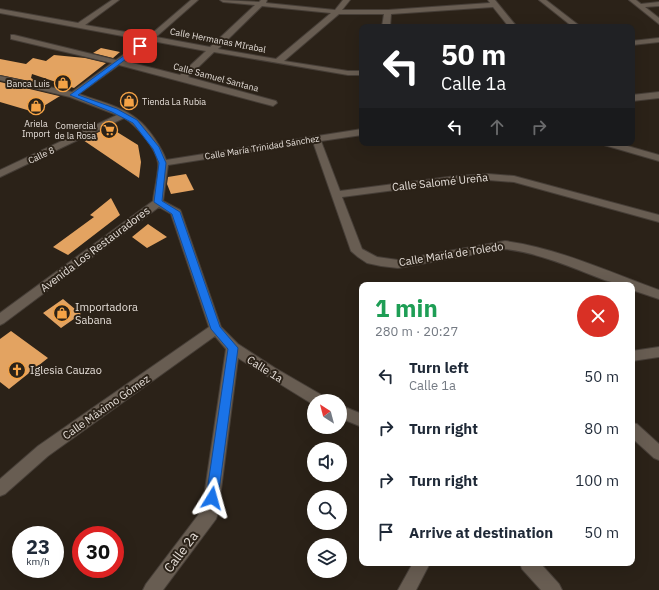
<!DOCTYPE html>
<html lang="en">
<head>
<meta charset="utf-8">
<style>
  :root { --surface:#fff; --page:#f6f6f7; --text:#1f2937; --muted:#747a83 }
  body { margin:0; font-family:"IBM Plex Sans",sans-serif; background:var(--page); color:var(--text); height:100vh; display:flex; flex-direction:column; font-size:15px; white-space:nowrap }
  * { box-sizing:border-box; margin:0 }
  p { font-size:13px; color:var(--muted) }
  .icon { flex:none; width:22px; height:22px; fill:none; stroke:currentColor; stroke-width:2; stroke-linecap:round; stroke-linejoin:round }
  .map { position:relative; flex:1; overflow:hidden }
  .sheet { position:absolute; left:359px; top:282px; width:276px; height:284px; display:flex; flex-direction:column; background:var(--surface); border-radius:8px; box-shadow:0 4px 16px #0002 }
  .sheet>* { flex:none }
  .hud { position:absolute; left:359px; top:24px; width:276px; height:122px; border-radius:8px; box-shadow:0 4px 16px #0002; background:#202124; color:#fff; overflow:hidden }
  .needle { width:26px; rotate:324deg }
  .controls { position:absolute; left:307px; top:394px; display:grid; gap:8px }
  .controls a { display:grid; place-items:center; width:40px; height:40px; border-radius:50%; background:var(--surface); box-shadow:0 4px 16px #0002; font-size:20px }
  .speed { position:absolute; left:12px; top:526px; display:flex; gap:8px; font-size:20px; font-weight:700; text-align:center }
  .speed>* { display:grid; place-content:center; width:52px; height:52px; border-radius:50%; background:var(--surface); box-shadow:0 4px 16px #0002; line-height:1 }
  .speed small { font-size:10px; font-weight:400 }
  .speed .limit { border:6px solid #d22; background:#fff; color:#111 }
  .pin { position:absolute; display:grid; place-items:center; width:34px; height:34px; color:#fff; margin:-17px; border-radius:8px; box-shadow:0 2px 6px #0006 }
  .me { position:absolute; width:44px; margin:-22px; rotate:8deg; stroke-linejoin:round; filter:drop-shadow(0 0 3px #0008) }
  .turn { display:flex; align-items:center; gap:14px; height:84px; padding:0 16px; font-size:18px }
  .turn .icon { width:52px; height:52px; stroke-width:2.5 }
  .turn b { display:block; font-size:28px; line-height:34px }
  .lanes { display:flex; align-items:center; height:38px; padding:0 16px; background:#0003; justify-content:center; gap:20px; direction:ltr }
  .lanes .off { opacity:.35 }
  .round { display:grid; place-items:center; flex:none; width:42px; height:42px; border-radius:21px; background:var(--page) }
  .headline { display:flex; align-items:center; justify-content:space-between; height:68px; padding:0 16px }
  h1 { font-size:24px; font-weight:800; line-height:30px; color:#1e9e55 }
  ul { padding:0; list-style:none }
  li { display:flex; align-items:center; gap:12px; height:52px; padding:0 16px }
  li div { flex:1 }
  li b { display:block; font-size:15px }
  li em { font-style:normal }
  .map>svg:first-child { display:block }
  .building { fill:#e3a361 }
  .lines { fill:none; stroke-linecap:round; stroke-linejoin:round }
  .minor-casing { stroke:#463e37; stroke-width:2 }
  .minor { fill:#685d52; fill-rule:evenodd }
  .route { fill:#1a73e8; stroke:#114b97 }
  .labels { text-anchor:middle; dominant-baseline:central; stroke-width:4; stroke-linejoin:round; paint-order:stroke }
  .far-street-label { font-size:9px; fill:#e6dfd9; stroke:#2b2218 }
  .far-poi-label { font-size:9px; fill:#e6dfd9; stroke:#2b2218; text-anchor:end }
  .street-label { font-size:11px; fill:#e6dfd9; stroke:#2b2218 }
  .poi-label { font-size:11px; fill:#e6dfd9; stroke:#2b2218; text-anchor:start }
  .near-street-label { font-size:13px; fill:#e6dfd9; stroke:#2b2218 }
</style>
</head>
<body>
<div class="map">
<svg width="659" height="590" viewBox="0 0 659 590">
  <rect width="100%" height="100%" fill="#2b2218"/>
  <path class="building" d="M101,48L120,52L113,58L93,53Z
    M54,55L85,58L106,63L74,88L32,74L31,78L39,83L0,75V59L26,64L33,58L46,61Z
    M0,82L59,96H60L34,112L0,102Z
    M109,127L138,145L141,162L139,178L83,140Z
    M186,174L194,190L171,194L167,184L168,177Z
    M111,198L120,215L68,255L53,247L94,217L90,215Z
    M148,224L167,237L147,248L132,237Z
    M63,299L81,314L61,328L43,313Z
    M11,331L48,358L9,389L0,382V339Z"/>
  <g class="lines">
    <g class="minor-casing">
      <path id="minor" d="M112,0H119L85,25L149,36L191,0H198L156,37L210,47L255,5L223,2L220,0L259,2L261,0H267L266,3L335,10L343,0H350L342,10H388L490,3L488,0H495L517,27H509L493,7L391,14L390,27H382L384,14H339L284,61L348,71H362V75H348L214,52L188,77L276,101L277,103L273,106L119,65L79,94C98,101 121,106 137,119C148,127 162,148 166,160L362,129V135L321,141L340,191L456,176L488,174L514,176L659,215V222L514,182L488,180L456,182L342,197L362,249L377,257L398,260L505,241C558,248 609,272 659,290V299L632,290V285C613,285 597,277 579,270C555,261 531,252 505,249L398,268L381,266L367,263L358,257L351,251L313,142L168,165L163,201L180,210L181,212L221,327L238,344L275,368L325,397L327,401H314V405L238,358L218,513L216,519L163,590H143L146,584L202,510L226,349L215,336L48,456L5,494L0,496V479L38,446L209,327L171,214L159,207L4,323L0,325V313L153,201C154,190 159,172 158,163C156,148 136,125 124,118L0,177V170L117,115L70,97L0,80V76L72,92L112,63L11,39V35H14L116,60L144,40L0,13V9L78,23ZM262,6L331,13L276,59L218,49ZM152,41L206,51L180,75L124,61Z
        M539,0H546L581,27H573Z
        M629,0H636L641,4L659,2V6L645,7L659,18V24Z
        M659,38V42L632,45V41Z
        M659,92V98L632,101V95Z
        M602,143H617L659,155V161L604,145Z
        M659,347V357L632,361V351Z
        M340,405L362,414V427L340,418Z
        M632,423L637,424L659,444V460L654,458L632,438Z
        M413,563H430L416,590H398Z
        M520,563H540L559,584L562,590H541L522,569Z"/>
    </g>
    <use href="#minor" class="minor"/>
  </g>
  <path class="route" d="M140,44L142,45V47L78,95L117,109L137,120L159,147L166,163L162,201L180,212L220,327L238,348L218,498L216,502L212,504L208,502L206,498L228,349L211,329L172,214L154,202L159,163L153,149L133,123L112,112L70,95Z"/>
  <defs>
    <g id="shop-ring" transform="scale(0.9)"><circle r="9.5" fill="#2b2218" stroke="#f5a346" stroke-width="1.5"/><path d="M-5-2.5h2.3a2.7 3.5 0 0 1 5.4 0H5L5.5 6h-11ZM-1.5-2.5h3a1.5 2.3 0 0 0-3 0Z" fill="#f5a346"/></g>
    <g id="supermarket-ring" transform="scale(0.9)"><circle r="9.5" fill="#2b2218" stroke="#f5a346" stroke-width="1.5"/><path d="M-6-5.5h2.5l.6 2H6L4.5 2H-2.5L-4.4-4H-6ZM-1.5 3.2a1.3 1.3 0 1 0 .1 0ZM3 3.2a1.3 1.3 0 1 0 .1 0Z" fill="#f5a346"/></g>
    <g id="church-ring" transform="scale(0.9)"><circle r="9.5" fill="#2b2218" stroke="#f5a346" stroke-width="1.5"/><path d="M-1.2-6h2.4v3.5h3.3v2.4h-3.3V6h-2.4V-.1h-3.3v-2.4h3.3Z" fill="#f5a346"/></g>
  </defs>
  <g fill-rule="evenodd">
    <use href="#shop-ring" x="63" y="83"/>
    <use href="#shop-ring" x="129" y="101"/>
    <use href="#shop-ring" x="36" y="106"/>
    <use href="#supermarket-ring" x="109" y="130"/>
    <use href="#shop-ring" x="62" y="313"/>
    <use href="#church-ring" x="17" y="370"/>
  </g>
  <g class="labels">
    <g class="far-street-label">
      <text transform="translate(218 40) rotate(11)">Calle Hermanas MIrabal</text>
      <text transform="translate(216 77) rotate(15)">Calle Samuel Santana</text>
      <text transform="translate(262 147) rotate(-9)">Calle María Trinidad Sánchez</text>
      <text transform="translate(41 155) rotate(-25)">Calle 8</text>
    </g>
    <g class="far-poi-label">
      <text x="50" y="83">Banca Luis</text>
      <text x="142" y="101" text-anchor="start">Tienda La Rubia</text>
      <text x="36" y="123" text-anchor="middle">Ariela<tspan x="36" dy="10">Import</tspan></text>
      <text x="96" y="125">Comercial<tspan x="96" dy="10">de la Rosa</tspan></text>
    </g>
    <g class="street-label">
      <text transform="translate(440 182) rotate(-6)">Calle Salomé Ureña</text>
      <text transform="translate(95 249) rotate(-37)">Avenida Los Restauradores</text>
      <text transform="translate(451 254) rotate(-9)">Calle María de Toledo</text>
      <text transform="translate(265 369) rotate(32)">Calle 1a</text>
      <text transform="translate(106 407) rotate(-35)">Calle Máximo Gómez</text>
    </g>
    <g class="poi-label">
      <text x="75" y="307">Importadora<tspan x="75" dy="13">Sabana</tspan></text>
      <text x="30" y="370">Iglesia Cauzao</text>
    </g>
    <g class="near-street-label">
      <text transform="translate(181 552) rotate(-53)">Calle 2a</text>
    </g>
  </g>
</svg>
<div class="controls">
<a><svg class="needle" viewBox="-14 -14 28 28"><path d="M0-13l5 13h-10z" fill="#e53935"/><path d="M0 13l5-13h-10z" fill="#747a83"/></svg></a>
<a><svg class="icon" aria-label="sound" viewBox="0 0 24 24"><path d="M4 9h4l5-4v14l-5-4H4zM17 9q2 3 0 6"/></svg></a>
<a><svg class="icon" aria-label="search" viewBox="0 0 24 24"><circle cx="10" cy="10" r="6"/><path d="M15 15l6 6"/></svg></a>
<a><svg class="icon" aria-label="layers" viewBox="0 0 24 24"><path d="M12 4l9 5-9 5-9-5zM3 14l9 5 9-5"/></svg></a>
</div>
<div class="speed"><div>23<small>km/h</small></div><div class="limit">30</div></div>
<div class="pin" style="left:140px;top:46px;background:#d93025"><svg class="icon" aria-label="arrive" viewBox="0 0 24 24"><path d="M6 21V4h12l-3 4 3 4H6"/></svg></div>
<svg class="me" style="left:212px;top:498px" viewBox="-20 -20 40 40"><path d="M0-17L14 15 0 8-14 15z" fill="#1a73e8" stroke="#fff" stroke-width="4"/></svg>
<div class="hud">
<div class="turn"><svg class="icon" aria-label="left" viewBox="0 0 24 24"><path d="M17 20v-9H6M10 6l-5 5 5 5"/></svg><div><b>50 m</b>Calle 1a</div></div>
<div class="lanes"><svg class="icon" aria-label="left" viewBox="0 0 24 24"><path d="M17 20v-9H6M10 6l-5 5 5 5"/></svg><svg class="icon off" aria-label="ahead" viewBox="0 0 24 24"><path d="M12 20V5M6 11l6-6 6 6"/></svg><svg class="icon off" aria-label="right" viewBox="0 0 24 24"><path d="M7 20v-9h11M14 6l5 5-5 5"/></svg></div>
</div>
<section class="sheet">
<div class="headline"><div><h1>1 min</h1><p>280 m · 20:27</p></div><a class="round" style="background:#d93025;color:#fff"><svg class="icon" aria-label="close" viewBox="0 0 24 24"><path d="M6 6l12 12M18 6L6 18"/></svg></a></div>
<ul>
<li><svg class="icon" aria-label="left" viewBox="0 0 24 24"><path d="M17 20v-9H6M10 6l-5 5 5 5"/></svg><div><b>Turn left</b><p>Calle 1a</p></div><em>50 m</em></li>
<li><svg class="icon" aria-label="right" viewBox="0 0 24 24"><path d="M7 20v-9h11M14 6l5 5-5 5"/></svg><div><b>Turn right</b></div><em>80 m</em></li>
<li><svg class="icon" aria-label="right" viewBox="0 0 24 24"><path d="M7 20v-9h11M14 6l5 5-5 5"/></svg><div><b>Turn right</b></div><em>100 m</em></li>
<li><svg class="icon" aria-label="arrive" viewBox="0 0 24 24"><path d="M6 21V4h12l-3 4 3 4H6"/></svg><div><b>Arrive at destination</b></div><em>50 m</em></li>
</ul>
</section>
</div>
</body>
</html>
